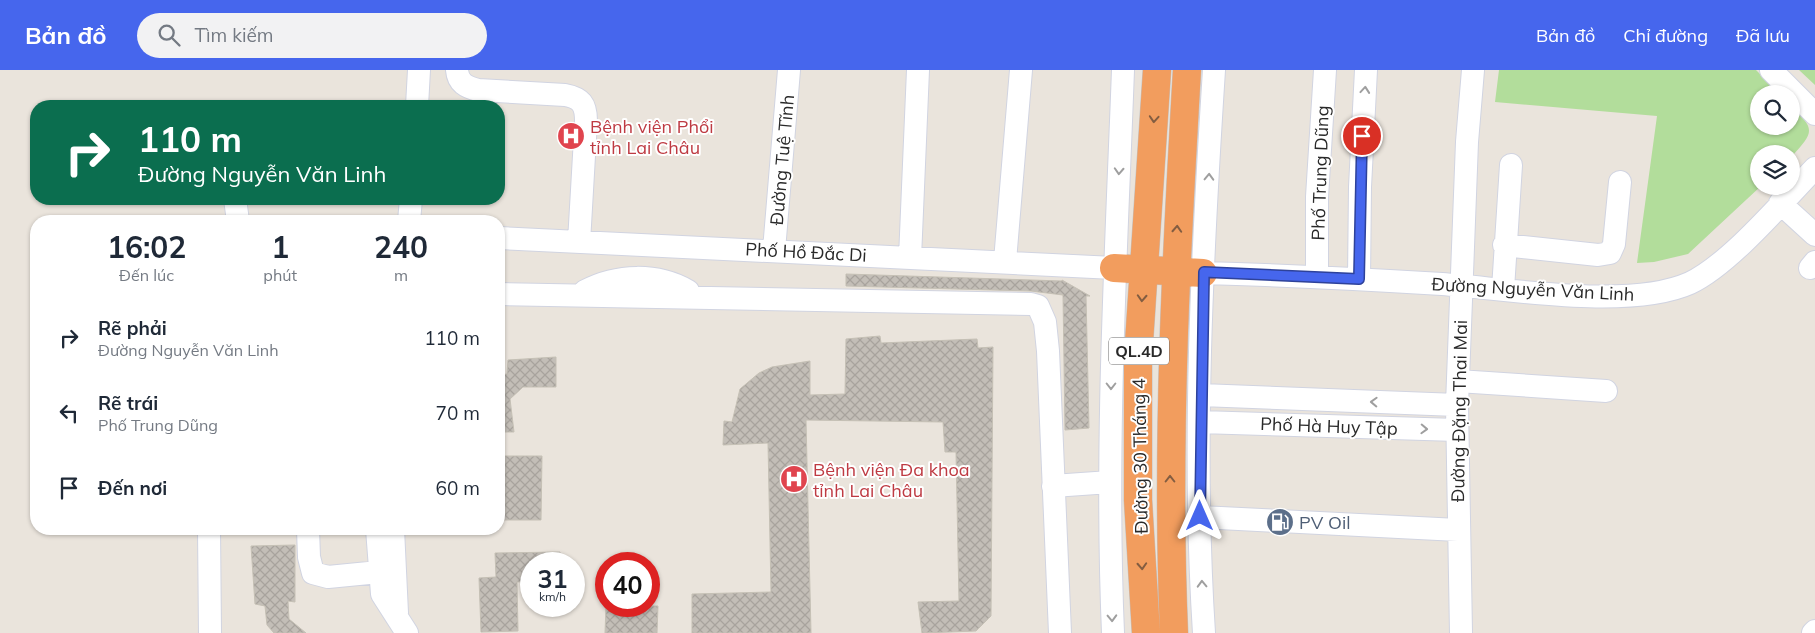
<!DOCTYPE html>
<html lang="vi">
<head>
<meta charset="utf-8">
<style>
  :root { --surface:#fff; --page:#f2f2f3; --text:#1f2937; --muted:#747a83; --accent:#4666ed }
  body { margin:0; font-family:Mulish,sans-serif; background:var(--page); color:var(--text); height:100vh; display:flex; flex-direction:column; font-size:19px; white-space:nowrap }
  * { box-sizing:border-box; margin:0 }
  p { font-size:16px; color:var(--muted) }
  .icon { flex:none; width:28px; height:28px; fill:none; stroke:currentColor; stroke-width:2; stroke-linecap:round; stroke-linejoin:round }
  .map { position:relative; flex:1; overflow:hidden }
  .details { position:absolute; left:30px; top:145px; width:475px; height:320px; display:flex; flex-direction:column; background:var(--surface); border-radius:20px; box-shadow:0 1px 4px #0004 }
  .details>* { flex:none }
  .banner { position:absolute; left:30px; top:30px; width:475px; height:105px; border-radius:20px; box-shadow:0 1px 4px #0004; background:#0b6e4f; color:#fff; overflow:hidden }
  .fabs { position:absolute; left:1750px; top:15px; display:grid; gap:10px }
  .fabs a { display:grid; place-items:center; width:50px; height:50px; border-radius:50%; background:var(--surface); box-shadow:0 1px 4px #0004; font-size:25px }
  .speed { position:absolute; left:520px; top:482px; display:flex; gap:10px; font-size:25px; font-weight:700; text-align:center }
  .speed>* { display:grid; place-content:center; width:65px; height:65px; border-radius:50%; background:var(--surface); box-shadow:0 1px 4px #0004; line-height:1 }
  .speed small { font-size:12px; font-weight:400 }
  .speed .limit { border:8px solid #d22; background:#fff; color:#111 }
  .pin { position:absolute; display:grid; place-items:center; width:42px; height:42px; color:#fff; margin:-21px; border:2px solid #fff; border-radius:50%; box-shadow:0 1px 5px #0007 }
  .me { position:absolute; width:55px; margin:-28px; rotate:0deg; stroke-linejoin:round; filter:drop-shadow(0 0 4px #0008) }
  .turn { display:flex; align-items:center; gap:18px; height:105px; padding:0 25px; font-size:22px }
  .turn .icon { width:65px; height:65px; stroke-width:2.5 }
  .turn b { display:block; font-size:35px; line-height:42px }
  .eta { display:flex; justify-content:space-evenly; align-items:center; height:85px; text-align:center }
  .eta b { font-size:30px; font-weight:700; line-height:35px }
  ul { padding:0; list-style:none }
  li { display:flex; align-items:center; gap:15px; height:75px; padding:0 25px }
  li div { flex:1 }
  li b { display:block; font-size:19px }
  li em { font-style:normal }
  header { display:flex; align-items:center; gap:30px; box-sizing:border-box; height:70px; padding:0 25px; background:var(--accent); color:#fff }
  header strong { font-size:24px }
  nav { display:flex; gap:28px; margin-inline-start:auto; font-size:18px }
  .search { width:350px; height:45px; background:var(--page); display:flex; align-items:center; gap:12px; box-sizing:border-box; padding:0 18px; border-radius:28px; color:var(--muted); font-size:19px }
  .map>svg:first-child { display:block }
  .grass { fill:#b2dd9b }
  .building { fill:url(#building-cross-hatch); stroke:#c5c0b5 }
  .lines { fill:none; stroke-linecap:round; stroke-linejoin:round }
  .minor-casing { stroke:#d1d4e1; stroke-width:24 }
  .highway-casing { stroke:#c3c3c3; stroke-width:29 }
  .minor { stroke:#fff; stroke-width:22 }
  .highway { stroke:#f29d5e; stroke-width:28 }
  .oneway { stroke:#9f9f9f }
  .oneway2 { stroke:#835d41 }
  .route-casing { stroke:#2e429a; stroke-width:12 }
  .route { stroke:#4666ed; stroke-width:9 }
  .labels { text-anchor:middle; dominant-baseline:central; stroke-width:4; stroke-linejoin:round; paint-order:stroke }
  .shield { fill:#fff; stroke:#696969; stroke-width:1 }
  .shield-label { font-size:16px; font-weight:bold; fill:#292929 }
  .health-label { font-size:18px; fill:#be3a42; stroke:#fff; text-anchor:start }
  .street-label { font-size:18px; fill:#292929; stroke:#fff }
  .service-label { font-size:18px; fill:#4e5e75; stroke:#fff; text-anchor:start }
</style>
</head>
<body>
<header>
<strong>Bản đồ</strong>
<div class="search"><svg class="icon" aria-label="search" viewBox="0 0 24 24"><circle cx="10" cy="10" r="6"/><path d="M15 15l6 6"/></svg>Tìm kiếm</div>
<nav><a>Bản đồ</a><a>Chỉ đường</a><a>Đã lưu</a></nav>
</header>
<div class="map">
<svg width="1815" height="563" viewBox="0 0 1815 563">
  <defs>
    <pattern id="building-cross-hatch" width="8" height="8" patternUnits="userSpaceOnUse" patternTransform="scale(1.25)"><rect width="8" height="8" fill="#c3beb7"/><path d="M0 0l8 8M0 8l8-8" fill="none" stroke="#a8a39d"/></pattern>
  </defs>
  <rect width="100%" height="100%" fill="#eae4dc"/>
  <path class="grass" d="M1499,0H1756L1780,24H1759V56H1791V35C1815,60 1815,61 1791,87V84H1759V116H1761L1688,184L1654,192L1637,193L1657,46L1495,32Z
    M1799,0H1815V15Z"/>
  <path class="building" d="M846,204L1062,211V210L1090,226H1086L1089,358L1065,360L1063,225L1031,221L846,216Z
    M880,266L881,273L977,269L978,278L993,277L991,546L976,561L922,563L918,532L959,531L956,382H945L943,352L806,350L811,563H692V524L771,522L768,373L723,375L724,351L732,352L740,319L759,303L772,297L810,291V325L845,324L846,269Z
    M556,287V317H523L510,329L514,362H499V305L507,304L508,290Z
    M499,386H542L541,450H499Z
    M295,475V532L288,531L289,549L306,563H274L267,555L265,536L255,534L251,476Z
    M560,482V494H531V511L517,512L518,561L481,562L479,508L496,507L495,483Z
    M606,536H658L657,563H605Z"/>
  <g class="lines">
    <g class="minor-casing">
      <path id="minor" d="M457,0C458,13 466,17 478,20L565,25C581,28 586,34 586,51L579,172
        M1771,0L1815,44
        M417,36L419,0
        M235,129L238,151
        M1780,133L1815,165
        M409,151L411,129
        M499,168L1114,198
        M1504,175L1598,185L1610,183L1614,174L1620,112
        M774,180L789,0
        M910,188L918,0
        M1005,191L1021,0
        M1810,198L1815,192
        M1203,203C1283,205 1362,209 1442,214C1509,219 1630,240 1690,213C1730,194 1783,131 1815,98
        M1317,206V127L1325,0
        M1359,209L1360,117L1366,0
        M1503,219L1511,95
        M585,221C617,204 657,203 688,221
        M499,224L1031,234L1038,236L1045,252L1048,281L1060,563
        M1458,311L1606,321
        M1201,325L1457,335
        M1200,352L1457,360
        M1053,416L1110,412
        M1200,447L1458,460
        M209,459L210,563
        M308,459L309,487L313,503L328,507L379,502
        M377,459L382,524L407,563
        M393,459L397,543
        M1113,563C1105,375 1116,188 1123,0
        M1204,563C1192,378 1202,185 1214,0
        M1461,563L1457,335L1467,72L1473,0
        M1813,563L1815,561"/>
    </g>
    <g class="highway-casing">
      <path id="highway" d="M1114,198L1203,203
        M1146,563L1138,430V288L1157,0
        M1174,563C1166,375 1176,188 1187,0"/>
    </g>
    <use href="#minor" class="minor"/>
    <use href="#highway" class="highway"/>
  </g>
  <defs><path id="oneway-chevron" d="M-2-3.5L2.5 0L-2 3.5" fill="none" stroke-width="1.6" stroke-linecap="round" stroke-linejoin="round" transform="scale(1.25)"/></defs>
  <g class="oneway">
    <use href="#oneway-chevron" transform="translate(1365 20) rotate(-85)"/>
    <use href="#oneway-chevron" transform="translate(1119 101) rotate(93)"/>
    <use href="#oneway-chevron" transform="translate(1209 107) rotate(-88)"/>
    <use href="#oneway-chevron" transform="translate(1111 316) rotate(90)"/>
    <use href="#oneway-chevron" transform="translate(1374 332) rotate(-178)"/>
    <use href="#oneway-chevron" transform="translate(1424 359) rotate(2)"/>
    <use href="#oneway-chevron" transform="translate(1202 514) rotate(-92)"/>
    <use href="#oneway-chevron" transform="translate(1112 548) rotate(88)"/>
  </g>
  <g class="oneway2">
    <use href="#oneway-chevron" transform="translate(1154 49) rotate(94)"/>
    <use href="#oneway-chevron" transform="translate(1177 159) rotate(-87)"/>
    <use href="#oneway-chevron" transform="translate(1142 228) rotate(93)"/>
    <use href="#oneway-chevron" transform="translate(1170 409) rotate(-90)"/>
    <use href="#oneway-chevron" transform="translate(1142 496) rotate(87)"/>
  </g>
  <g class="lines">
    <g class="route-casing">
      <path id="route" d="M1200,446L1204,202L1359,209L1362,66"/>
    </g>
    <use href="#route" class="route"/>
  </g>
  <defs>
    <g id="hospital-disc" transform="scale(1.4375)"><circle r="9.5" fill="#e0444e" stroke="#fff"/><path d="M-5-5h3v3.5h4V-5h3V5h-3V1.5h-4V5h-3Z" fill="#fff"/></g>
    <g id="fuel-disc" transform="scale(1.4375)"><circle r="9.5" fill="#5c6f8a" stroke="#fff"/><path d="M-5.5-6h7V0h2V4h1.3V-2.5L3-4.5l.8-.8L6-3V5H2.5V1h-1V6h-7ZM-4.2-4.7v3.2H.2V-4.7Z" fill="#fff"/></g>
  </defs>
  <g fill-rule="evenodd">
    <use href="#hospital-disc" x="571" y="66"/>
    <use href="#hospital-disc" x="794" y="409"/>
    <use href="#fuel-disc" x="1280" y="452"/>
  </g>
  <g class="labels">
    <rect class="shield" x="1109" y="267.5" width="60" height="27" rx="4"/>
    <g class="shield-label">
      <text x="1139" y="281">QL.4D</text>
    </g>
    <g class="health-label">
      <text x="590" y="56">Bệnh viện Phổi<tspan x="590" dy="21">tỉnh Lai Châu</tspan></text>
      <text x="813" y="399">Bệnh viện Đa khoa<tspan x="813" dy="21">tỉnh Lai Châu</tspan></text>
    </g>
    <g class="street-label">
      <text transform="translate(782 90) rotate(-85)">Đường Tuệ Tĩnh</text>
      <text transform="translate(1320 103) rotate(-88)">Phố Trung Dũng</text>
      <text transform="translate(806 182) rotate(3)">Phố Hồ Đắc Di</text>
      <text transform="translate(1533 219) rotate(3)">Đường Nguyễn Văn Linh</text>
      <text transform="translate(1459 341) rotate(-89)">Đường Đặng Thai Mai</text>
      <text transform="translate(1329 356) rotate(2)">Phố Hà Huy Tập</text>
      <text transform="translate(1140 386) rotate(-91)">Đường 30 Tháng 4</text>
    </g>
    <g class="service-label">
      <text x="1299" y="452">PV Oil</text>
    </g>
  </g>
</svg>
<div class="fabs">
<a><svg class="icon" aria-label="search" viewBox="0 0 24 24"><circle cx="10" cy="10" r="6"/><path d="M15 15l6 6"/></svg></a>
<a><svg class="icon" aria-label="layers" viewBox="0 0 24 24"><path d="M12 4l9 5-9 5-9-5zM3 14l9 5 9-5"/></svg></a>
</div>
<div class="speed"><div>31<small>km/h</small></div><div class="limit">40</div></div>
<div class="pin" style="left:1362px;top:66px;background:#d93025"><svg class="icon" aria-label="arrive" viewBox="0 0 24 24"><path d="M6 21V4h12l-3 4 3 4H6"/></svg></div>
<svg class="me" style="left:1200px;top:446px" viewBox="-20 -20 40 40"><path d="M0-17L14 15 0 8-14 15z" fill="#4666ed" stroke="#fff" stroke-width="4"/></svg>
<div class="banner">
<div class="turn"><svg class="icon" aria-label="right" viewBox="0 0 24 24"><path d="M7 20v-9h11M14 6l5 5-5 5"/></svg><div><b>110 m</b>Đường Nguyễn Văn Linh</div></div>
</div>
<section class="details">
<div class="eta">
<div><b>16:02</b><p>Đến lúc</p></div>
<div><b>1</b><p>phút</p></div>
<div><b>240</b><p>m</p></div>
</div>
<ul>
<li><svg class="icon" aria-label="right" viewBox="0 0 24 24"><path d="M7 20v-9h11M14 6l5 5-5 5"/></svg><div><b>Rẽ phải</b><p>Đường Nguyễn Văn Linh</p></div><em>110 m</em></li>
<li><svg class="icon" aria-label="left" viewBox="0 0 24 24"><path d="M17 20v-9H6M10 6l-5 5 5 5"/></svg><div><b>Rẽ trái</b><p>Phố Trung Dũng</p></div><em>70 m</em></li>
<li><svg class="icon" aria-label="arrive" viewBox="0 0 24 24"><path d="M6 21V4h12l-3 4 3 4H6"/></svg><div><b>Đến nơi</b></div><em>60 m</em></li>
</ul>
</section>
</div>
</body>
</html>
